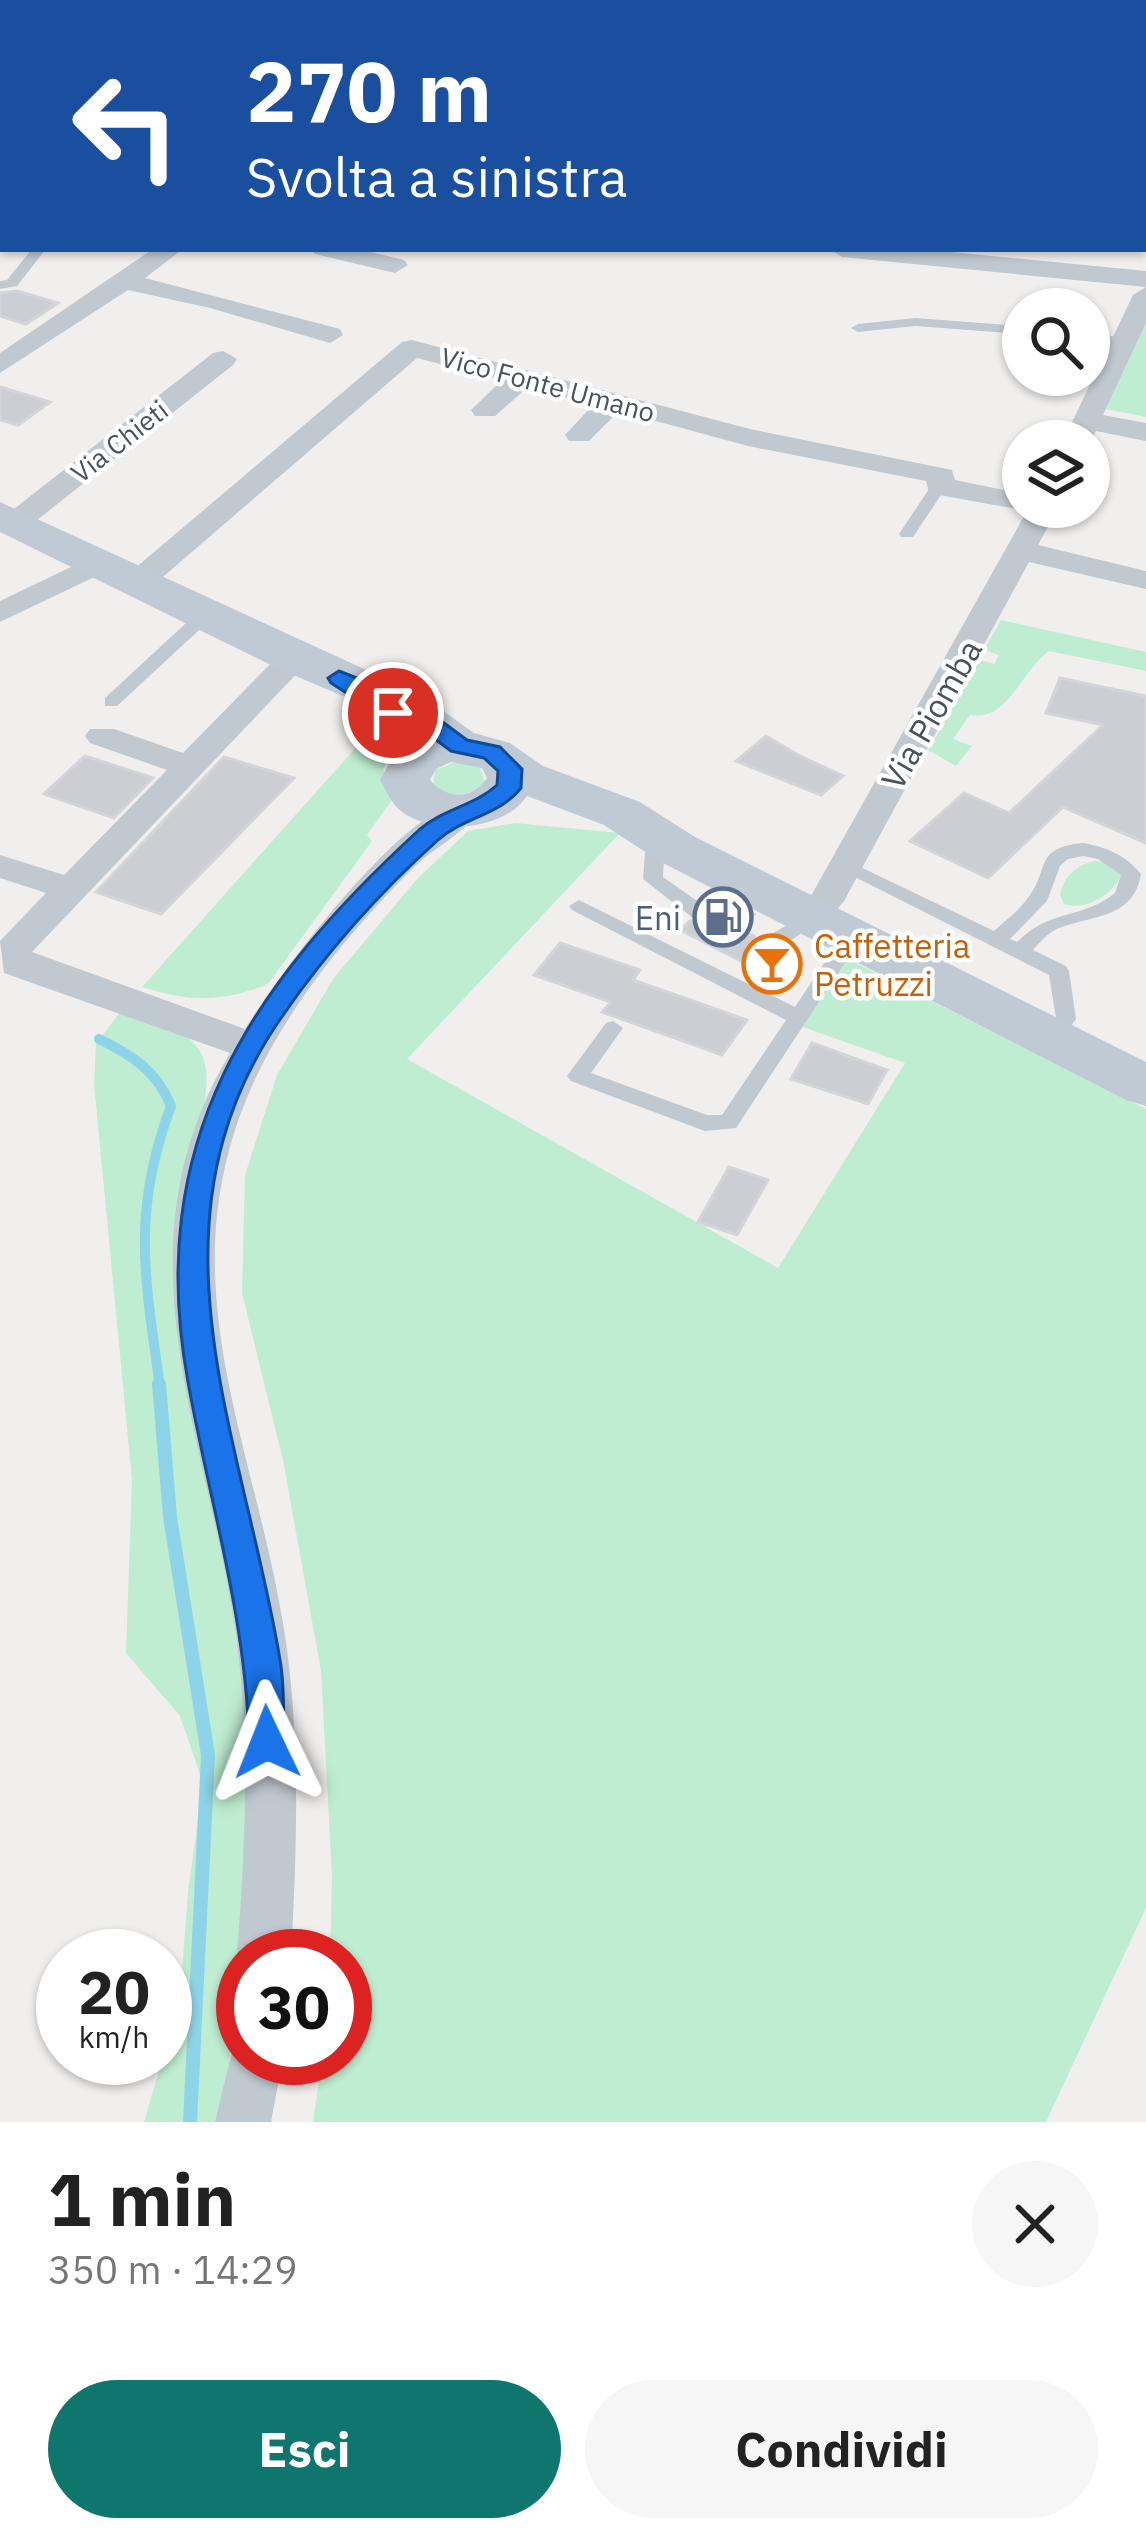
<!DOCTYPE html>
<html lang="it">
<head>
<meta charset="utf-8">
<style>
  :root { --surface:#fff; --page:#f6f6f6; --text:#222; --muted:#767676; --accent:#0f766e }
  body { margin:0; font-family:"IBM Plex Sans",sans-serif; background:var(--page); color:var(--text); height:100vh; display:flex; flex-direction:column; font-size:45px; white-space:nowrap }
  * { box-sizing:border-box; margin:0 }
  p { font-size:39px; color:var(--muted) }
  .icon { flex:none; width:66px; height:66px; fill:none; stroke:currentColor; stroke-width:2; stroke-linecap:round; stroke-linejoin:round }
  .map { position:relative; height:2122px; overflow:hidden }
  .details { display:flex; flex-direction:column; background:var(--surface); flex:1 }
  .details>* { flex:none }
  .hud { position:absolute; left:0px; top:0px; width:1146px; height:252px; box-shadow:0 3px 9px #0004; background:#1a4fa0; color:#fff; overflow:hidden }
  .tools { position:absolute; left:1002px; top:288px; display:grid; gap:24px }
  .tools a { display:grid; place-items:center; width:108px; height:108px; border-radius:50%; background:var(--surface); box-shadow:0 3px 9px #0004; font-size:60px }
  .speed { position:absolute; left:36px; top:1929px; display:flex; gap:24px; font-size:60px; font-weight:700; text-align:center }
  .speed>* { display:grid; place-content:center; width:156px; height:156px; border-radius:50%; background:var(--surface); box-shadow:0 3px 9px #0004; line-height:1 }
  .speed small { font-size:30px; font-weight:400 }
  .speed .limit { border:18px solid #d22; background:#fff; color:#111 }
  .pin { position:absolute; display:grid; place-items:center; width:102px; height:102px; color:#fff; margin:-51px; border:6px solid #fff; border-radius:50%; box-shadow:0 3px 12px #0007 }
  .me { position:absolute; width:132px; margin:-66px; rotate:358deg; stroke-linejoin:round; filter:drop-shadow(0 0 9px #0008) }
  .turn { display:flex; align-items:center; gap:42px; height:252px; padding:0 48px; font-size:54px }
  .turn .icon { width:156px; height:156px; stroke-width:2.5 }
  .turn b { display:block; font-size:84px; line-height:102px }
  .round { display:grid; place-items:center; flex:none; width:126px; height:126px; border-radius:63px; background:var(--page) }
  .summary { display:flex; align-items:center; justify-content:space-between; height:204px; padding:0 48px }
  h1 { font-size:72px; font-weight:700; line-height:90px }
  .button { display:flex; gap:24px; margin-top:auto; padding:24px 48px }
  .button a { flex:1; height:138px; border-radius:72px; background:var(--accent); color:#fff; font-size:48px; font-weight:700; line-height:138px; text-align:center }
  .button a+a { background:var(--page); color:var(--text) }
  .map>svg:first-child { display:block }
  .green { fill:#bfedd1 }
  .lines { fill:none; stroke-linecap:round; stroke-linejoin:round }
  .stream-far1 { stroke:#8ed4e8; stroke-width:10 }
  .stream { stroke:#8ed4e8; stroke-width:14 }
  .building { fill:#ccced3; stroke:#d3d5da; stroke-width:3 }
  .service { fill:#c0c9d0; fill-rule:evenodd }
  .minor { fill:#c0c9d0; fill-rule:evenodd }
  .secondary { fill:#c0cad5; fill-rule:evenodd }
  .route { fill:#1a73e8; stroke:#114b97; stroke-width:3 }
  .labels { text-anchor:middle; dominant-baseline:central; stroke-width:9; stroke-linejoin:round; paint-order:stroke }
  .far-street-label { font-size:27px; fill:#47525b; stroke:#fff }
  .street-label { font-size:33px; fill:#47525b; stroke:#fff }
  .service-label { font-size:33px; fill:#4e5e75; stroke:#fff; text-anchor:end }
  .food-label { font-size:33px; fill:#c56008; stroke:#fff; text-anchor:start }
</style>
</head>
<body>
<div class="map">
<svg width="1146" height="2122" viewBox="0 0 1146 2122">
  <rect width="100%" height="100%" fill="#f1efee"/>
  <path class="green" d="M1146,322V417L1106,409Z
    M1001,620L1146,652V671L1049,651C1021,671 1008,722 970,715L953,739L972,746L956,766L928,750L980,660L994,664L999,655L984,650Z
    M384,716L402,731L383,769L392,800L367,835L372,841L268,984C222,1003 189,1002 142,987Z
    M456,762L480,767L485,783C467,797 452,798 433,786L435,770Z
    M515,823L620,833L407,1059L778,1268L905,1063L797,1025L844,957L1146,1109V1908L1046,2122H313L322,2058H345V1956H330L332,1876L321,1671L283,1460L242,1293L245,1175L277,1075L333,979L417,879L468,831Z
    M1095,861L1107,863L1122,874C1112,895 1087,911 1064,904L1060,895C1064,876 1076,865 1095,861Z
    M124,1007C201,1040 219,1042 199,1130L223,1532L250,1727L249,1855L240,1981L221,2122H144L180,1998L188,1892L203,1783L180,1716L126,1653L132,1480L94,1084L96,1044Z"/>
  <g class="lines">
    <path class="stream-far1" d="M99,1039C132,1055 157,1071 171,1106C131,1213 145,1278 160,1387"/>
    <path class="stream" d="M159,1384L170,1517L208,1755L190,2122"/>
  </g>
  <path class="building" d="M17,291L58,303L26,324L0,316V293Z
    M0,387L50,402L18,425L0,420Z
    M1060,678L1146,696V843L1063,807L988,878L910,841L964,793L1009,813L1103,725L1046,713Z
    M766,736L798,755L843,776L821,795L736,761Z
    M85,756L153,778L114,818L44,794Z
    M224,757L294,778L161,914L96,892Z
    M719,897L754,914L738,928L754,936L756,950L743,962L680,930L690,921L711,920L714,911L710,904Z
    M560,943L640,970L633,980L747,1020L722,1055L602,1012L611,1002L534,975Z
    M812,1043L887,1070L868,1104L791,1079Z
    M729,1167L768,1180L737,1235L698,1222Z"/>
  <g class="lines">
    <path class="service" d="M32,249H46L17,286L0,289V281L7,280Z
      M915,318L1023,326V334L915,326L858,332L851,328L858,324Z
      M1089,331L1133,341L1126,345L1089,339Z
      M939,481L947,486L913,537H901L899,534L931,486Z
      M205,610L214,615L211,619L117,706H105V698L199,611Z
      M667,838L677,844L664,855L663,877L707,908L710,913L707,918H693L643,879L645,853Z
      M1083,843C1106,847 1126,855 1141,874C1133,921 1090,914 1055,930C1046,935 1039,943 1033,950L1066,966L1069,971L1076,1019L1058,1043L1051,1045L1041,1038L1056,1018L1049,975L835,867L845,861L852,863L994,931C1006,920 1021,909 1030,895C1050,867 1034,848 1083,843ZM1083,856L1098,859L1121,875L1115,893C1081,920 1051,908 1017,942L1010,939L1047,901L1060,866L1068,859Z
      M579,900L795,1007L844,933H858L861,938L736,1128L705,1131L571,1081L567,1076L606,1023L613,1021L623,1028L591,1073L707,1115H722L786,1020L572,910L569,906Z
      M811,911L818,912L821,917L818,922L781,947H759L756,942L759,937L770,935Z"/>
    <path class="minor" d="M1108,0H1130L1131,3H1109Z
      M1143,16L1146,17V31L1143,30Z
      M1143,138L1146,139V153L1143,152Z
      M0,161H3V176H0Z
      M1143,173H1146V187H1143Z
      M153,249H183L145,278L340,329L343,335L330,343L210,308L128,290L0,373V353Z
      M311,249H358L404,260L408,265L395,273L315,254Z
      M829,249H920L1146,271V287L842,257Z
      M1146,287V323L1103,415L1146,423V441L1096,431L1089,444L1063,441L1133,295Z
      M412,340L750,429L952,470L955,480L1023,494V507H1059L1038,545L1146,571V589L1029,562L844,901L824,925H798L793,917L812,894L1027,511L939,495L929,492L926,481L748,446L619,411L589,441H569L565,435L593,405L528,387L495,416H475L471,410L502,380L417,358L149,589H127L122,582L127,575L402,342Z
      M223,351L237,359L233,365L27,528H5L1,522L5,516L213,353Z
      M98,554L113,563L109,570L0,622V601Z
      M294,648L305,651L310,658L305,665L32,952L245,1029C275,980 415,787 475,802L480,810C465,833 432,849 412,869C356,925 299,993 263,1063C159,1268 251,1426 284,1629C301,1737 297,1848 291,1956H243V1970L237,1956C245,1847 251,1737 235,1628C205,1427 114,1248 230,1053L4,973L0,941L46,893L0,878V855L64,875L167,770L90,743L85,736L90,729H114L183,753L283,651Z
      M243,2035V2058H283L271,2122H215L235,2039Z"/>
    <path class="secondary" d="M0,502L421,695L474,733L510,743L543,766L640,802L695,837L1146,1062V1106L1126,1100L659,861L604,825L527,796C504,831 435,836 402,812C392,804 386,791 380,780L395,753L419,739L387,715L277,668L0,532ZM451,762L482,768L487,778C473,800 445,799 430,780L436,769Z"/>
  </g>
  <path class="route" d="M339,671L413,700L467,740L500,747L522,769L521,788C500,815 464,817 438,840C381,891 325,954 281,1018C137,1226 244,1440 280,1660C285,1687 283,1715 284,1742L279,1753L267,1758L254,1753L249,1742C246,1617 210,1504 188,1382C144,1143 249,986 419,830C443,809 474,806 497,785L498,771L484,758L451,751L403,715L385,718L331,683L328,678Z"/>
  <defs>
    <g id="fuel-ring" transform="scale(3)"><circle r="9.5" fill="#fff" stroke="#5c6f8a" stroke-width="1.5"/><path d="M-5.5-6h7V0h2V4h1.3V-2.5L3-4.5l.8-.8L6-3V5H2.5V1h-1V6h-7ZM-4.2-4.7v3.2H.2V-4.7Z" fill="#5c6f8a"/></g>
    <g id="bar-ring" transform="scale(3)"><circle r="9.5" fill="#fff" stroke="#e8710a" stroke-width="1.5"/><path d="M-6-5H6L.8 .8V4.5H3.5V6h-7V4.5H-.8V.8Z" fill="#e8710a"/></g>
  </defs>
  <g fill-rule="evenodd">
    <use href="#fuel-ring" x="723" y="917"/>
    <use href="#bar-ring" x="772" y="964"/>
  </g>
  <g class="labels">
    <g class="far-street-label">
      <text transform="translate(548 384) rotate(15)">Vico Fonte Umano</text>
      <text transform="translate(119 441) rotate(-38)">Via Chieti</text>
    </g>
    <g class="street-label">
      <text transform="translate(931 714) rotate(-60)">Via Piomba</text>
    </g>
    <g class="service-label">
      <text x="681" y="917">Eni</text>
    </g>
    <g class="food-label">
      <text x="814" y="945">Caffetteria<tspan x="814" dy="38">Petruzzi</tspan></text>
    </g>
  </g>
</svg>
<div class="tools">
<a><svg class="icon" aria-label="search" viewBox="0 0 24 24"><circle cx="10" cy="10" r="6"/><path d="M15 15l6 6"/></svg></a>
<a><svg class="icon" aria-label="layers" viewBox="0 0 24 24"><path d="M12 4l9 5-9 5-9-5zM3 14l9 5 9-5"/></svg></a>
</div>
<div class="speed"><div>20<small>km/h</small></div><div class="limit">30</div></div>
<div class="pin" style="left:393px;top:713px;background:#d93025"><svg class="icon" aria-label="arrive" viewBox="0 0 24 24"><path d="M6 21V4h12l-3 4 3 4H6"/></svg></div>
<svg class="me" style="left:267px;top:1742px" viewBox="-20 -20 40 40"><path d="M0-17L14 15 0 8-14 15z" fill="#1a73e8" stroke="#fff" stroke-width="4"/></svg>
<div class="hud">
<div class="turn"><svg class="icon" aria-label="left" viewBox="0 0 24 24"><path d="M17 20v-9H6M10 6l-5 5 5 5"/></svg><div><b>270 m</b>Svolta a sinistra</div></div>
</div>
</div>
<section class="details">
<div class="summary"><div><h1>1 min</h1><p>350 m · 14:29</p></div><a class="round"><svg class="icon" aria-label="close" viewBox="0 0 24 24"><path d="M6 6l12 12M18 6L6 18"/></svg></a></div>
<div class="button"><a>Esci</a><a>Condividi</a></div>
</section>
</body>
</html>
